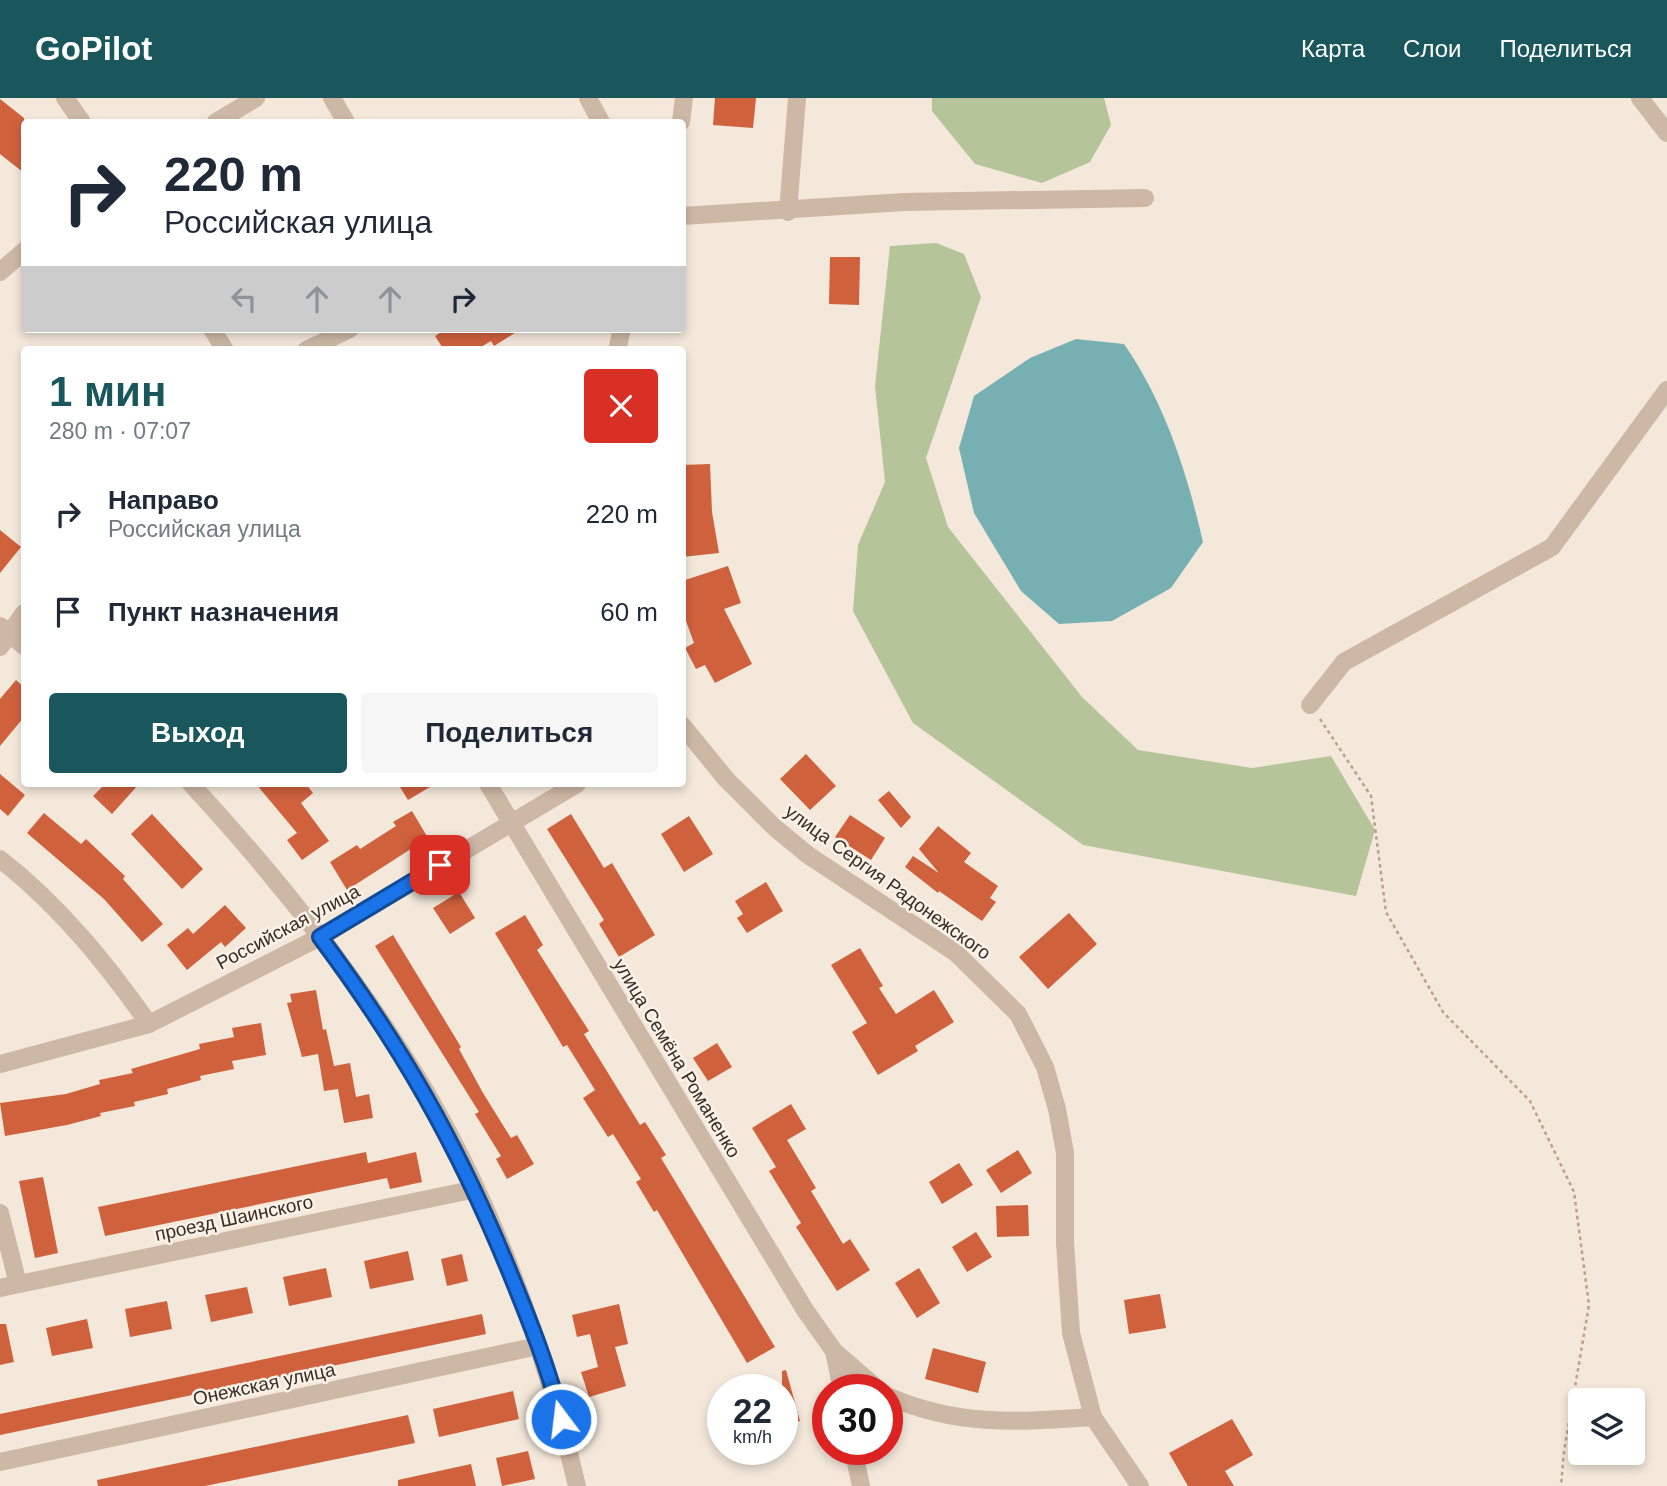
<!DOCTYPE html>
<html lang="ru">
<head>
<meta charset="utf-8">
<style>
  :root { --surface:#fff; --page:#f6f6f7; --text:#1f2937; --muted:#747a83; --accent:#19575c }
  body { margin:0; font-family:Arial,sans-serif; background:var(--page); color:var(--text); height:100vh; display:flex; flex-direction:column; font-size:26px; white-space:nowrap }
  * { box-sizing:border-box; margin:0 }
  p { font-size:23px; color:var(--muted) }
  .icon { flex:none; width:38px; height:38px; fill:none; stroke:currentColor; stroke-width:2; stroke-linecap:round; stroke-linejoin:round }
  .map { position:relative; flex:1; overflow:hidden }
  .sheet { position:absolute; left:21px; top:248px; width:665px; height:441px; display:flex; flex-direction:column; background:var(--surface); border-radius:7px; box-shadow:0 4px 10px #0003 }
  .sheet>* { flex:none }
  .guide { position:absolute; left:21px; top:21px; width:665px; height:214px; border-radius:7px; box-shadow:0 4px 10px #0003; background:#fff; color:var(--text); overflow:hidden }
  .controls { position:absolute; left:1568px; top:1290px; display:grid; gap:14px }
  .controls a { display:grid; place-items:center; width:77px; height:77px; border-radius:7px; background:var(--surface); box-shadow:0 4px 10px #0003; font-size:35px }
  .speed { position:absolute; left:707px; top:1276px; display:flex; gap:14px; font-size:35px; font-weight:700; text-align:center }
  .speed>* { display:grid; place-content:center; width:91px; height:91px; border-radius:50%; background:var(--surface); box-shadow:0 4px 10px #0003; line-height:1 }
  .speed small { font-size:18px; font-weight:400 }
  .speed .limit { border:10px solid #d22; background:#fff; color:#111 }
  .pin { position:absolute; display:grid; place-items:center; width:60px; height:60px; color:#fff; margin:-30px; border-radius:14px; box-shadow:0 4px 10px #0006 }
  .me { position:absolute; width:77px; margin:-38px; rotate:345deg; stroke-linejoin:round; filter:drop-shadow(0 0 5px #0008) }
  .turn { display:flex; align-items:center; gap:24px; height:147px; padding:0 28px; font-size:32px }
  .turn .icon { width:91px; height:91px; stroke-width:2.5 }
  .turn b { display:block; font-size:49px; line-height:60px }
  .lanes { display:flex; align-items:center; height:66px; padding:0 28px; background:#0003; justify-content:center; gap:35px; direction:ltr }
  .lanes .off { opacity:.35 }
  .round { display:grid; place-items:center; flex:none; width:74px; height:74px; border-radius:7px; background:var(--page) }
  .overview { display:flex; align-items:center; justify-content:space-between; height:119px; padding:0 28px }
  h1 { font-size:42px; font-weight:700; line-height:52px; color:var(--accent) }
  .primary-button { display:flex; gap:14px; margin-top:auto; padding:14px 28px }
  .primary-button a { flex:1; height:80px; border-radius:7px; background:var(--accent); color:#fff; font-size:28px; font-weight:700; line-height:80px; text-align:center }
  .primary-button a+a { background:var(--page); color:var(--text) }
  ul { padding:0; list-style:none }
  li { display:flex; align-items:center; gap:21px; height:98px; padding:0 28px }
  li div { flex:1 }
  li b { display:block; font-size:26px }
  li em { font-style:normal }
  header { display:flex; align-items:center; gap:42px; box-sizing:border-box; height:98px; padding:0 35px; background:var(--accent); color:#fff }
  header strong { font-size:33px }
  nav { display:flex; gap:38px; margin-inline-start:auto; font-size:24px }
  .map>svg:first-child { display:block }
  .green { fill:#b5c499 }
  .water { fill:#77b0b3 }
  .building { fill:#cf613d }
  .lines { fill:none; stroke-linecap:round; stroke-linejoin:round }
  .path { stroke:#b8a18f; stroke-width:2.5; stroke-dasharray:3.5 3.5; stroke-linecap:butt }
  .minor { stroke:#cdb7a5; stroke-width:18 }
  .route-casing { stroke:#114b97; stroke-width:18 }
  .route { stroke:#1a73e8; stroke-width:12 }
  .labels { text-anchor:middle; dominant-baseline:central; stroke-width:5; stroke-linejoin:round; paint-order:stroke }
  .street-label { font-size:19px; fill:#382c27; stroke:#fbf2e7 }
</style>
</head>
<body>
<header>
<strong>GoPilot</strong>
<nav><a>Карта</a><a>Слои</a><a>Поделиться</a></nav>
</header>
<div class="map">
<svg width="1667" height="1388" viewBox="0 0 1667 1388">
  <rect width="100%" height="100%" fill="#f3e8da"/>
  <path class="green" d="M932,0H1104L1111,27L1090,64L1042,85L975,66L932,13Z
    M936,145L964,156L981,199L926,360L948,429L1082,599L1138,652L1252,670L1331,658L1375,732L1356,798L1083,747L913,625L853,513L858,447L885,384L875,288L890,148Z"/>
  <path class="water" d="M1076,241L1124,246C1165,305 1187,375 1203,444L1171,490L1112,523L1059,526L1021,493L974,415L959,350L974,298L1030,260Z"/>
  <path class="building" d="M715,0H756L753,30L713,27Z
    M0,1L24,20V75L0,56Z
    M830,159H860L859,207L829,206Z
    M446,231H521L494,248L491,243L476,252H444L435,238Z
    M710,366L712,414L719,455L682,459V367Z
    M0,432L21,449L0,475Z
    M728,468L741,505L724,511L752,566L715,585L705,567L696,571L685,550L694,545L682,512V483Z
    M16,582L24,589V619L0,648V601Z
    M806,656L836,688L810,712L780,681Z
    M0,676L25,697L8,718L0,711Z
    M105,686H139L112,716L93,698Z
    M256,686H306L313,695L301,705L329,743L302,762L287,742L297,735Z
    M398,686H435L408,702Z
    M889,693L911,719L901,730L878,702Z
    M412,713L428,740L347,792L330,764L357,747L360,751L396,728L393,724Z
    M44,715L81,746L86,741L125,778L123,781L163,826L142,844L104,801L27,735Z
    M152,716L203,771L182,791L131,736Z
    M571,716L604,770L612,765L655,837L619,859L599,826L604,822L547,731Z
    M850,717L885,740L871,762L835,739Z
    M689,718L713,756L684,774L661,736Z
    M938,728L971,755L964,764L998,788L990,800L996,804L982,823L939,793L938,795L905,769L913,758L939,775L919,751Z
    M766,784L783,813L747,835L737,820L743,816L735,803Z
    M459,794L475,820L450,836L433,810Z
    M225,807L246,830L225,849L221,844L187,872L167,847L188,830L193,836Z
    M1069,815L1097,846L1048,891L1019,859Z
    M525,817L543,847L537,852L589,933L584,936L640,1027L645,1024L666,1057L661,1060L775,1249L747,1265L657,1112L654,1114L636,1084L641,1081L613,1036L608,1039L583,1000L595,992L567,947L563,949L495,835Z
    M393,837L461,949L459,951L483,995L511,1040L517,1037L534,1066L507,1081L496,1061L501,1058L475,1016L479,1014L375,848Z
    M860,850L883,888L879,890L896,916L934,892L954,924L915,948L918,953L878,977L852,934L867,925L831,867Z
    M316,892L323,932L326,931L334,968L350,965L356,999L369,996L373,1020L344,1025L338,991L324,993L318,956L302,959L287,905L292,904L290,896Z
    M261,925L266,957L232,963L234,971L200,978L201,982L167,991L168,996L134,1004L135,1008L100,1015L101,1018L67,1027L5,1038L0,1005L66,996L100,986L99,982L133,975L131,971L200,951L199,946L234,939L232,930Z
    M717,945L732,969L708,983L693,960Z
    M791,1006L806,1031L787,1042L816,1090L811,1093L843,1146L850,1141L870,1172L837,1193L796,1129L801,1125L769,1073L776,1069L752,1030Z
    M1018,1052L1032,1075L1001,1095L986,1072Z
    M366,1054L368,1065L416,1054L422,1084L390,1091L387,1080L105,1138L98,1109Z
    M959,1065L973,1087L942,1106L929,1084Z
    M43,1079L58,1155L35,1160L19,1083Z
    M1028,1107L1029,1138L997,1139L996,1108Z
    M976,1134L992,1159L967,1174L952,1149Z
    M408,1153L414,1182L370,1191L364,1163Z
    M462,1156L468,1183L447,1188L441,1161Z
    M326,1170L332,1199L289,1208L283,1179Z
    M919,1170L940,1205L917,1220L895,1185Z
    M247,1189L253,1215L211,1224L205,1197Z
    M1160,1196L1166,1230L1129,1236L1124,1202Z
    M167,1203L172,1231L130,1239L125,1211Z
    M619,1206L628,1246L615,1249L626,1288L589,1299L581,1274L598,1269L590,1236L577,1239L572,1217Z
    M482,1216L486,1236L0,1337V1316Z
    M87,1221L93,1250L52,1258L46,1230Z
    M0,1226H6L14,1264L0,1267Z
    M933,1250L986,1264L978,1295L925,1281Z
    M786,1272L800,1323L782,1328V1273Z
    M513,1293L519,1321L439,1339L433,1311Z
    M408,1317L415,1345L205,1388H98L97,1382Z
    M1232,1321L1253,1357L1225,1373L1234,1388H1188L1169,1355Z
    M528,1353L535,1381L502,1388L496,1360Z
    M471,1366L476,1388H398V1382Z"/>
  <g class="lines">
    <path class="path" d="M1320,621L1371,698L1386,814L1443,914L1530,1003L1574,1094L1589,1207L1564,1353L1561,1388"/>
    <path class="minor" d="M65,0L82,24
      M332,0L346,24
      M588,0L601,24
      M1640,0L1667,35
      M216,24L256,0
      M681,24L684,0
      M788,114L797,0
      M682,118L904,104L1145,100
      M0,174L24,153
      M212,231L225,252
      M306,252L350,231
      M617,252L622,231
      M0,528L24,548
      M0,549L24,515
      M1310,607L1344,564L1552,449L1667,292
      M682,627L726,681L774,729L808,757L956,855L1018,916L1045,969L1057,1011L1065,1055V1144L1071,1235L1093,1319L1140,1388
      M191,686C276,778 355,877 420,984C494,1108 544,1248 577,1388
      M488,686L805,1212L834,1253L879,1292
      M0,761C59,807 106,865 149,926
      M0,966L149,926L320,839L577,686
      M0,1115L18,1186
      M0,1190L476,1091
      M834,1253L842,1292
      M887,1298C959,1329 1016,1324 1093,1319
      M853,1351L861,1388
      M0,1364L538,1248"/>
  </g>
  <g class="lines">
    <g class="route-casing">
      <path id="route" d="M440,767L320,839C402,949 456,1044 508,1170C528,1219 549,1270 561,1321"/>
    </g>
    <use href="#route" class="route"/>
  </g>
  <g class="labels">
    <g class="street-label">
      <text transform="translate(888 784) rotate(36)">улица Сергия Радонежского</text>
      <text transform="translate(288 829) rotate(-28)">Российская улица</text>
      <text transform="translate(677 960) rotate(59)">улица Семёна Романенко</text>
      <text transform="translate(234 1120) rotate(-12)">проезд Шаинского</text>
      <text transform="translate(264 1286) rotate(-12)">Онежская улица</text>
    </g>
  </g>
</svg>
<div class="controls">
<a><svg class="icon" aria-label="layers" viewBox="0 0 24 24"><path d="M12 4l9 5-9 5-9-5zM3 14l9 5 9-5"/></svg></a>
</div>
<div class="speed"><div>22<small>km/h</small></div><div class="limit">30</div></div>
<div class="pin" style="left:440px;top:767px;background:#d93025"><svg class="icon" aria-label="arrive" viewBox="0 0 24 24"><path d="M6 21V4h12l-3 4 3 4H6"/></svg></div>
<svg class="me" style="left:561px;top:1321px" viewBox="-20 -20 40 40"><circle r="17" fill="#1a73e8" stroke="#fff" stroke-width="3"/><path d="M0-11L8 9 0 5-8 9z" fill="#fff"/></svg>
<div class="guide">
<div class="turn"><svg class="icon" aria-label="right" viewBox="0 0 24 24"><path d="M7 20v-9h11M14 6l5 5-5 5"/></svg><div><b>220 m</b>Российская улица</div></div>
<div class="lanes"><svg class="icon off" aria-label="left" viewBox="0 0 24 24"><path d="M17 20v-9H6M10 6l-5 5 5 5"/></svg><svg class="icon off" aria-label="ahead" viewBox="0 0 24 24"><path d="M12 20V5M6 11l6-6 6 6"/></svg><svg class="icon off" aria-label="ahead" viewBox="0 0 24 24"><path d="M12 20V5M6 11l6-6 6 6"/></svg><svg class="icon" aria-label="right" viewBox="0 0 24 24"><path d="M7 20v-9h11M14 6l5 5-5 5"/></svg></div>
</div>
<section class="sheet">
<div class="overview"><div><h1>1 мин</h1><p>280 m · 07:07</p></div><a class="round" style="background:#d93025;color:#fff"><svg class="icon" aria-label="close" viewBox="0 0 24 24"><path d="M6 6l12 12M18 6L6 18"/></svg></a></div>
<ul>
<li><svg class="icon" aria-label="right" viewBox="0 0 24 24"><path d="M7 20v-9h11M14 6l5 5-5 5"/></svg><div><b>Направо</b><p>Российская улица</p></div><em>220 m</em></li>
<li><svg class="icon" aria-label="arrive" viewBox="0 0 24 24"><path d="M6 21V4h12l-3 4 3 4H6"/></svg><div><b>Пункт назначения</b></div><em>60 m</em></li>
</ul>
<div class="primary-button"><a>Выход</a><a>Поделиться</a></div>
</section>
</div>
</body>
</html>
